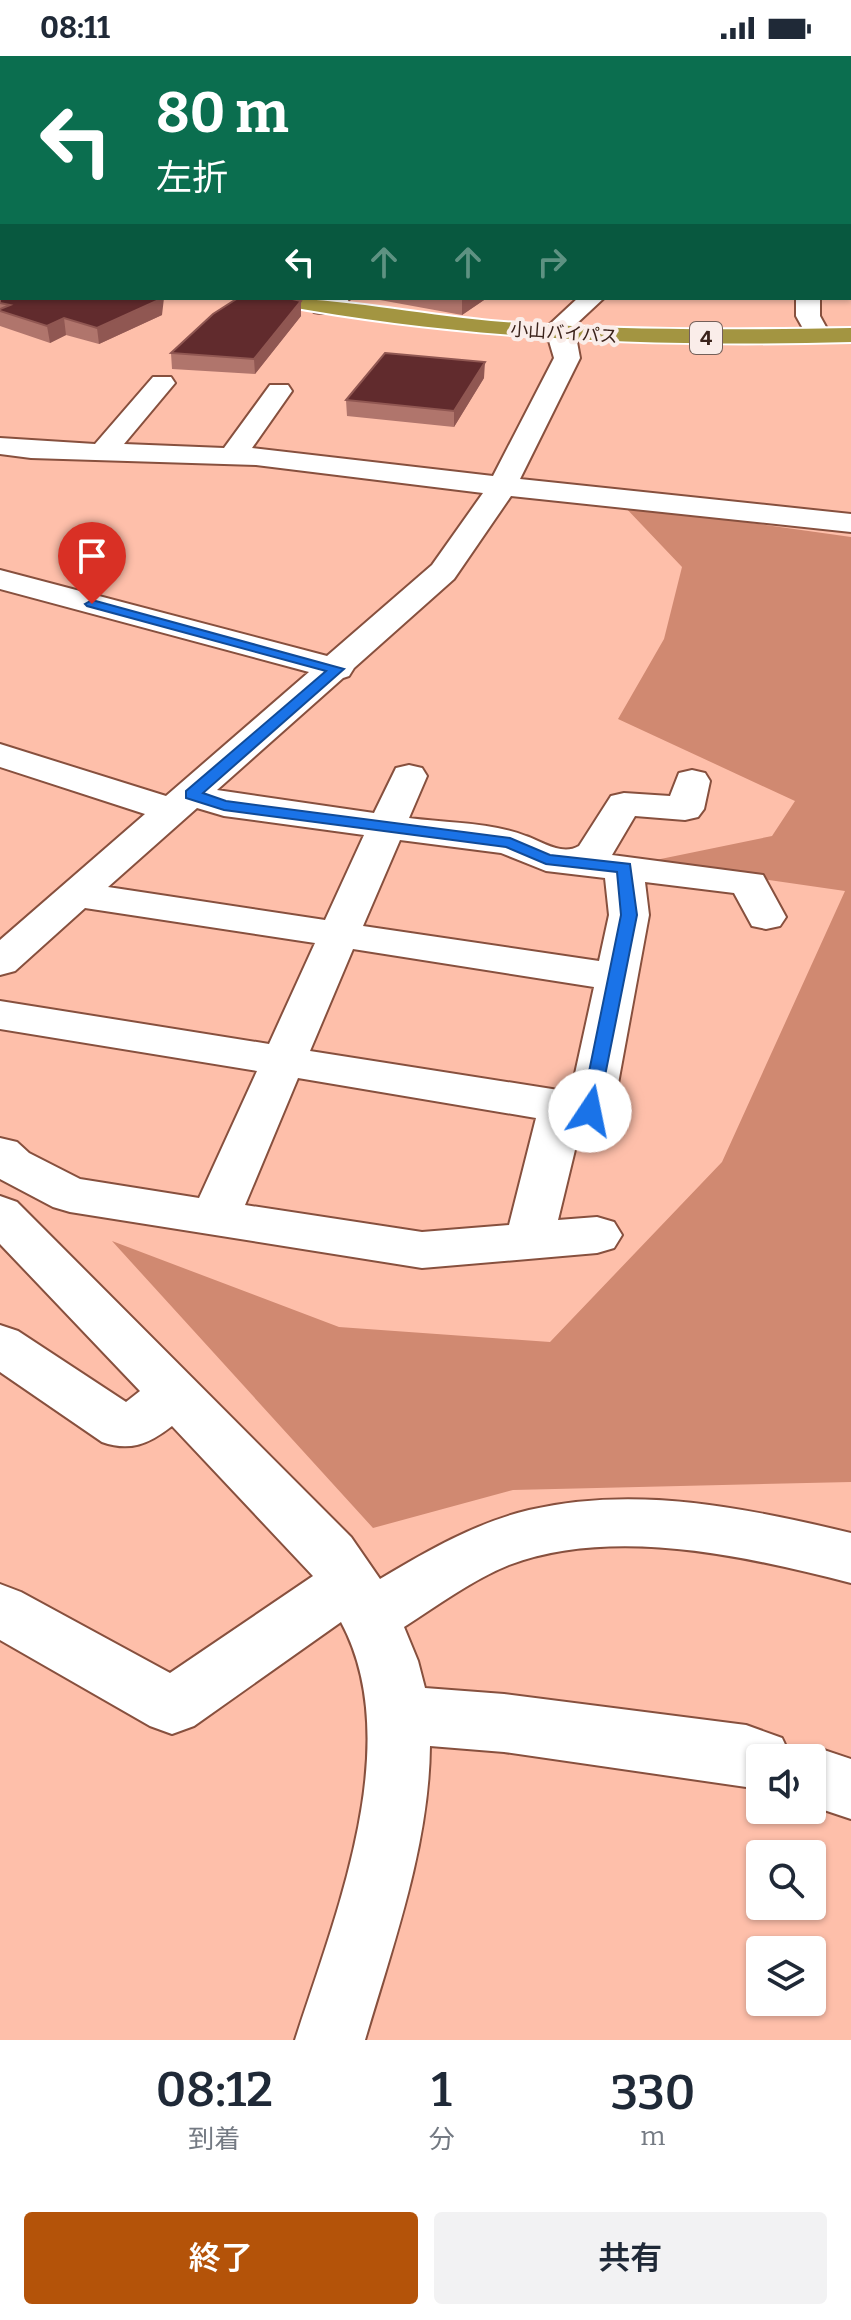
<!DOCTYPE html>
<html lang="ja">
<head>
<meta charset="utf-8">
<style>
  :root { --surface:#fff; --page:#f2f2f3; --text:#1f2937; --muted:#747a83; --accent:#b45309 }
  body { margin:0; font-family:Bitter,"Noto Sans JP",serif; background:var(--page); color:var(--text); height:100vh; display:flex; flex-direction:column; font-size:30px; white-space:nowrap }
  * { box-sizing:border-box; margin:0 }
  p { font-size:26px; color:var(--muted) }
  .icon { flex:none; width:44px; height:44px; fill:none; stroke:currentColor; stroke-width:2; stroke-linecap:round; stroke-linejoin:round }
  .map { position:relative; height:1984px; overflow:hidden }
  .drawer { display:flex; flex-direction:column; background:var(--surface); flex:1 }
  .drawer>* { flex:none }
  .guide { position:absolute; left:0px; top:0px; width:852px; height:244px; box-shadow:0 2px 6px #0004; background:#0b6e4f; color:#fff; overflow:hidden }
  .fabs { position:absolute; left:746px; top:1688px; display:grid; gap:16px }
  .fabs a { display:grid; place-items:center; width:80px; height:80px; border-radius:8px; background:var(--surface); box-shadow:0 2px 6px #0004; font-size:40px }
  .pin { position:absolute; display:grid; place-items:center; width:68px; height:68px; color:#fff; margin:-82px -34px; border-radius:50% 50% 50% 0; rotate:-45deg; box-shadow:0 0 8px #0007 }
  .pin .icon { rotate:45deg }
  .me { position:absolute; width:88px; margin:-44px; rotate:11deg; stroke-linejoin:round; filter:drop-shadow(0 0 6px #0008) }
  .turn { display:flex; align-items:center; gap:28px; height:168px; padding:0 24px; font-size:36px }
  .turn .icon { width:104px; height:104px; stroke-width:2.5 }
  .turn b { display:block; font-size:56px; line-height:68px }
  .lanes { display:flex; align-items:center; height:76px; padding:0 24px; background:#0003; justify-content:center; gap:40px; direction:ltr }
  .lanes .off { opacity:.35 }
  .eta { display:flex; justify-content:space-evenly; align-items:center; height:136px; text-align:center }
  .eta b { font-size:48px; font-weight:600; line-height:56px }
  .cta { display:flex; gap:16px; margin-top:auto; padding:16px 24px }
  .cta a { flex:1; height:92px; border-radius:8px; background:var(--accent); color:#fff; font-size:32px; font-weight:600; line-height:92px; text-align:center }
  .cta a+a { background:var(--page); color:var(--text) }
  .status { display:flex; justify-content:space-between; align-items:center; height:56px; padding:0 40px; background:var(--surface); direction:ltr }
  .status svg { height:22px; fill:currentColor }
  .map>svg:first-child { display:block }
  .forest { fill:#d08971 }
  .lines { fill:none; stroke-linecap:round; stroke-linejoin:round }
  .minor-casing { stroke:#87503e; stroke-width:4 }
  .highway-casing { stroke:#fff; stroke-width:4 }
  .path { stroke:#a17566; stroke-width:2; stroke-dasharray:3 2; stroke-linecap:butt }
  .minor { fill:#fff; fill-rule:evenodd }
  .highway { fill:#a39541; fill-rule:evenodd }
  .wall { fill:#b0756c }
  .shaded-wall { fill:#905752 }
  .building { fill:#612b2d; stroke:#905752; stroke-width:2 }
  .route { fill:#1a73e8; stroke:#114b97; stroke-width:2 }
  .labels { text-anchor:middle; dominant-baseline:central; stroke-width:8; stroke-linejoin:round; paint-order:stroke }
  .far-street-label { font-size:18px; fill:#3b231b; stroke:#faede9 }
  .shield { fill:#faede9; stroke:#746059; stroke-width:2 }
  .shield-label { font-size:20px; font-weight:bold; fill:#3b231b }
</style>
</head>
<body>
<div class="status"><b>08:11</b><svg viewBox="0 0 49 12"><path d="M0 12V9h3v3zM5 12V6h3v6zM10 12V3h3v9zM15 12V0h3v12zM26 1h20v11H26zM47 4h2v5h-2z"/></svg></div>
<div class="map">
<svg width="851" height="1984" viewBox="0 0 851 1984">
  <rect width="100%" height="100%" fill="#febfaa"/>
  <path class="forest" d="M623,449L851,481V1426L513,1434L373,1472L112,1185L339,1271L550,1286L722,1106L845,835L646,806L772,780L795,745L618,663L664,583L682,511Z"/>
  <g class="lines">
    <g class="minor-casing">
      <path id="minor" d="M0,0H21L2,2V6Z
        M190,0H218L220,2H192Z
        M850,53H851V65H850Z
        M2,67V79L0,80V68Z
        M851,155V169L850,170V156Z
        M321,242H350C342,254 328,259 314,256L311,251Z
        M578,242H604L574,270L580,302L520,423L851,458V476L511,440L454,523L354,612L349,620L343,622L217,734L374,757L396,712L409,709L422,712L427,720L409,762C446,767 491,766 526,780C543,786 562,800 579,790L611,740L624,737L670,740L679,717L692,714L705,717L710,725L704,753L698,761L685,764L635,760L612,799L763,819L786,861L780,870L766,873L752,870L734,837L645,826L649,859L613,1055L606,1066L590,1071L581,1069L558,1164L597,1161L614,1166L622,1179L614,1192L597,1197L422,1212L70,1156L53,1151L0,1123V1082L17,1086L29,1097L80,1123L199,1142L257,1015L0,973V945L269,988L315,887L85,852L15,915L0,919V884L145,758L0,711V688L166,740L309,616L0,533V514L327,600L432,509L483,437L256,409L31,402L0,398V382L95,388L153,321H171L175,327L124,388L224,392L270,329H288L292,335L252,392L493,420L554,302L549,285L550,268ZM197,752L224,760L364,779L325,864L108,831ZM400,784L501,797L546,815L605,822L609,859L599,905L363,870ZM353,893L594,931L571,1036L310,995ZM298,1022L536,1062L509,1169L422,1176L245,1149Z
        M796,242H820V260L831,280L828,285H810L796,260Z
        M0,1140L17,1146L351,1481L380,1523C427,1495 475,1467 529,1454C636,1429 747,1452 851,1477V1527C747,1500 613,1470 509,1509C472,1524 438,1549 404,1571L418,1605L425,1632L504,1638L746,1669L782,1682L790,1699L812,1690L851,1703V1763L812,1750V1702H760V1733L504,1696L430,1690C429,1790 393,1889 365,1984H295C334,1862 407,1688 341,1566L194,1670L172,1678L150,1670L0,1584V1528L21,1536L170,1617L313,1520L172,1370C149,1388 130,1396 102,1386L0,1316V1269L18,1275L126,1346L140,1335L0,1188Z"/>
    </g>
    <g class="highway-casing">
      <path id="highway" d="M0,170L2,171V185L0,184Z
        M267,242C342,242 416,258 491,265C611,275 731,274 851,272V286C658,291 469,284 279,249L271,247Z"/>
    </g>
    <path class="path" d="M109,0L120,2"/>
    <use href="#minor" class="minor"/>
    <use href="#highway" class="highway"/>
  </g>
  <path class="wall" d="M0,115H2V170L0,169Z
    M0,193L2,242L162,259L99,288L66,279L50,287L0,270Z
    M369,242H487L462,259Z
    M301,245V260L255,318L172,313L171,297Z
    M484,322L454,371L347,360L346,344Z"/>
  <path class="shaded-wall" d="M2,197V214L0,215V198Z
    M161,242H164L162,259L99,288L97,272Z
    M462,242H487L462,259Z
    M301,245V260L255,318L254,303Z
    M64,262L66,279L50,287L47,270Z
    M485,306L484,322L454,371V355Z"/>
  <path class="building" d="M0,115H2V156L0,155Z
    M0,211L2,212V242L161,243L97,272L64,262L47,270L0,255V253L10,249L0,247Z
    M238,242H288L301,245L254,303L171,297L213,258Z
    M385,297L485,306L454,355L346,344Z"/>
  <path class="route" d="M92,544L344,613L203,737L226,745L510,782L550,799L630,808L637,859L597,1060H584L581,1055L621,859L617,816L546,808L506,791L224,754L186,742V735L326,615L87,550L85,548Z"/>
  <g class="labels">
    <g class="far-street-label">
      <text transform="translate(564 277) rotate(4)">小山バイパス</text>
    </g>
    <rect class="shield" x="690" y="266" width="32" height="32" rx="6"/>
    <g class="shield-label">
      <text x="706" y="282">4</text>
    </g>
  </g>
</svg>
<div class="fabs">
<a><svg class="icon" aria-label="sound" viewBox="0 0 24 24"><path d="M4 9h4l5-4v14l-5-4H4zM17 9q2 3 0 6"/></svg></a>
<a><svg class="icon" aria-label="search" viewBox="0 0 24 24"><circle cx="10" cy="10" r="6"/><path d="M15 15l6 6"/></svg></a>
<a><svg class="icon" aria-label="layers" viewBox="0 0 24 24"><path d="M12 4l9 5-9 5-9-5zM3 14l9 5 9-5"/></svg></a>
</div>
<div class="pin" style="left:92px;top:548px;background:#d93025"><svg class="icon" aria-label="arrive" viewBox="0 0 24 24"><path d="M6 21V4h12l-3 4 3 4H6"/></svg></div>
<svg class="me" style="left:590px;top:1055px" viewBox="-20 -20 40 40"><circle r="19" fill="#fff"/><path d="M0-13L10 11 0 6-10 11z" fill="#1a73e8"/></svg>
<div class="guide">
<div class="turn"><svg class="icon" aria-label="left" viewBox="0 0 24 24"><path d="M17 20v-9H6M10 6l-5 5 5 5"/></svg><div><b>80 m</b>左折</div></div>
<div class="lanes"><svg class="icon" aria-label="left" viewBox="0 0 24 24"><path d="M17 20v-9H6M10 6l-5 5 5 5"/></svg><svg class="icon off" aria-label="ahead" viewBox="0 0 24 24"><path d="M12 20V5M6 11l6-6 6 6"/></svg><svg class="icon off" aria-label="ahead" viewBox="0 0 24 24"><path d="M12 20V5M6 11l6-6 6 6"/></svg><svg class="icon off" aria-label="right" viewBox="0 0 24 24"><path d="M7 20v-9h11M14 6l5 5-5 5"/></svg></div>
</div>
</div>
<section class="drawer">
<div class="eta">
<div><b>08:12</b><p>到着</p></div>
<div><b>1</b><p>分</p></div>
<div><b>330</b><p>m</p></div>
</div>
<div class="cta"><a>終了</a><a>共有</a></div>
</section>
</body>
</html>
